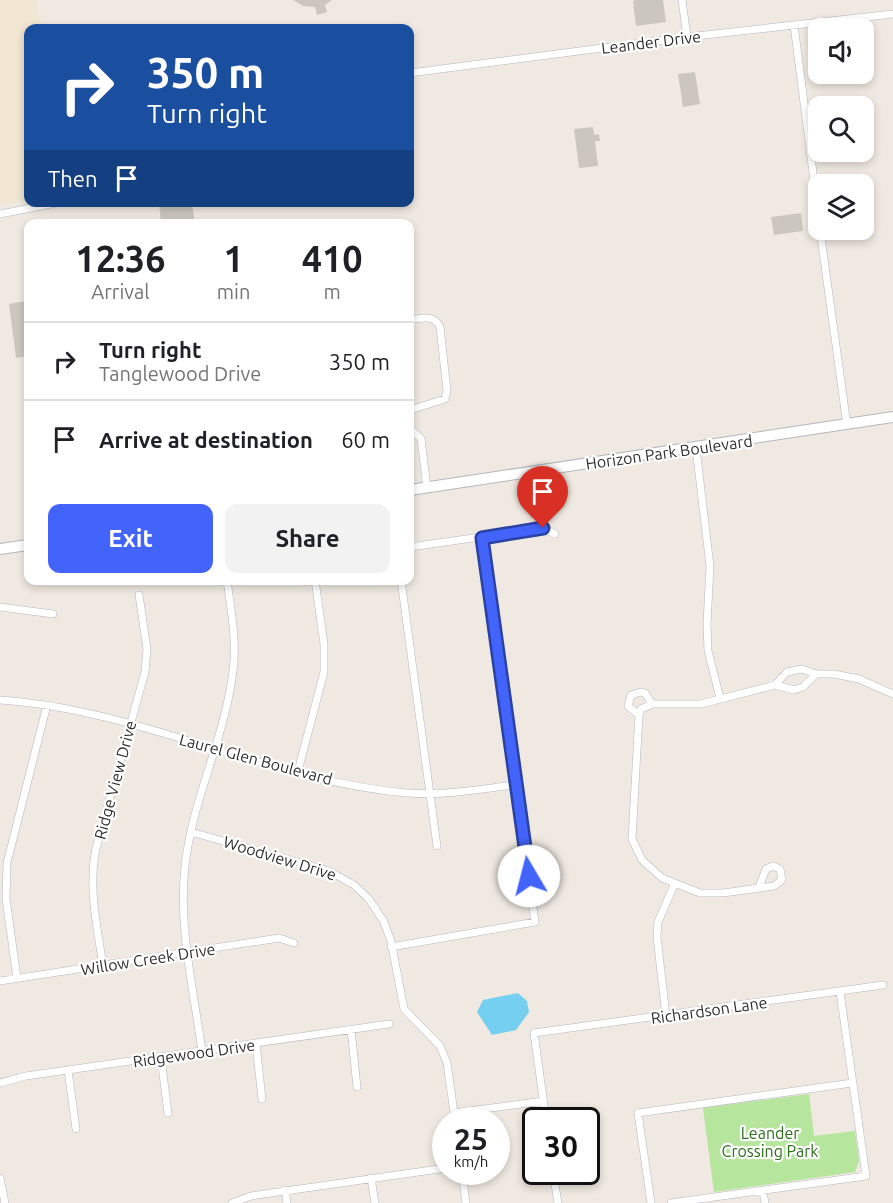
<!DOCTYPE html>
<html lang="en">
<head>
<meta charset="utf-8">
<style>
  :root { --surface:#fff; --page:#f2f2f2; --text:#202124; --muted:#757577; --line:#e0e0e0; --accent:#4264fb }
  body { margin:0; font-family:Ubuntu,sans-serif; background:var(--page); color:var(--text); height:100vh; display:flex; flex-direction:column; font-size:22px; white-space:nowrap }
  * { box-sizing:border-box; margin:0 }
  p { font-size:20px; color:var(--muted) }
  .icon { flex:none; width:33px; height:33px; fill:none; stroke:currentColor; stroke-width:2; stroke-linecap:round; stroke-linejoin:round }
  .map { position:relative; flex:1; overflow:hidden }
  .panel { position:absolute; left:24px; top:219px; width:390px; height:366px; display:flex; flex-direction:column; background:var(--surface); border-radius:12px; box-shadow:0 3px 9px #0003 }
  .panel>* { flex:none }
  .guide { position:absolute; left:24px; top:24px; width:390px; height:183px; border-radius:12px; box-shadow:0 3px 9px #0003; background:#1a4fa0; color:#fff; overflow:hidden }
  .tools { position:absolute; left:808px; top:18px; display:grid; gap:12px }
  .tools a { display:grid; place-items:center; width:66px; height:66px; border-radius:12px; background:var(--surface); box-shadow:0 3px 9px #0003; font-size:30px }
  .speed { position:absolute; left:432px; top:1107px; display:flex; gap:12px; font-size:30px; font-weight:700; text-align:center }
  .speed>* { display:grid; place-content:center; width:78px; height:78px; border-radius:50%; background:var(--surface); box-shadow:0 3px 9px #0003; line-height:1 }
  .speed small { font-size:15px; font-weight:400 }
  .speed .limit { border:3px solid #111; border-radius:9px; background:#fff; color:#111 }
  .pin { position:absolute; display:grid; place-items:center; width:51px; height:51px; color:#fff; margin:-62px -26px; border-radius:50% 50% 50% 0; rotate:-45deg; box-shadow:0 0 6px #0007 }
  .pin .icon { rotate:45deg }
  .me { position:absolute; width:66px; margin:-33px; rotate:352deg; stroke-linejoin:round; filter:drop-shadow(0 0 4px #0008) }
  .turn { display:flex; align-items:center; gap:21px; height:126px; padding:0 24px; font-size:27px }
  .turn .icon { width:78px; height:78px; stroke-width:2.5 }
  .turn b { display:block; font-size:42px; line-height:51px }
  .then { display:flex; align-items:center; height:57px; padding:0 24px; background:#0003; gap:12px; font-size:22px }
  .eta { display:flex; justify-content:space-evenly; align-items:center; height:102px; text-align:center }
  .eta b { font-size:36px; font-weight:600; line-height:42px }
  .cta { display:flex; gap:12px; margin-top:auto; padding:12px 24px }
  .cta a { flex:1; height:69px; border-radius:12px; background:var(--accent); color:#fff; font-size:24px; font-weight:600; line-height:69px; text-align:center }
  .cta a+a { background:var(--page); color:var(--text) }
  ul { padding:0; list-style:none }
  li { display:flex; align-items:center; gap:18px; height:78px; padding:0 24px; border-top:2px solid var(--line) }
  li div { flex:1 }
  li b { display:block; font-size:22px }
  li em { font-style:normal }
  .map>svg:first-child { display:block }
  .education { fill:#f0e6d1 }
  .green { fill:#b6e59e }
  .water { fill:#75cff0 }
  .building { fill:#cbc7bf }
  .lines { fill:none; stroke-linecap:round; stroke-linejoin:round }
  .street-casing { stroke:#b4b7c1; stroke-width:8 }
  .secondary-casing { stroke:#b4b7c1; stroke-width:12 }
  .street { stroke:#fff; stroke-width:7 }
  .secondary { stroke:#fff; stroke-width:10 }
  .route-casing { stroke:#2b41a3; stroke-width:15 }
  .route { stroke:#4264fb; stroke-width:10 }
  .labels { text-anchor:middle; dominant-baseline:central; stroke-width:4.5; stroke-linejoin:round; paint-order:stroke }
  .street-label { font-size:16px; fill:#2e2e2e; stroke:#fff }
  .park-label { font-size:16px; fill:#2c6e1b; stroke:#fff }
</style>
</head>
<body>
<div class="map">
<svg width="893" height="1203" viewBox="0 0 893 1203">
  <rect width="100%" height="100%" fill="#efe9e1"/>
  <path class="education" d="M0,0H36L40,28H28V200L0,205Z"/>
  <path class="green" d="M809,1094L814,1136L855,1131L859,1161L855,1172L714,1192L703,1108Z"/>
  <path class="water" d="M518,993L527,1001L529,1012L516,1030L492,1035L477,1012L483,1000Z"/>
  <path class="building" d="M293,0H332L325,5L327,12L317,15L315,7L303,6Z
    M635,0H663L666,22L636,26L633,1Z
    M695,72L700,104L683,107L678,74Z
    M593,127L594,135L599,134L600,141H595L598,166L579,168L574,129Z
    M159,202L192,203L195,224H161Z
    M801,213L803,231L774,235L771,217Z
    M27,301L28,356L16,358L9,304Z"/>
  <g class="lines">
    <g class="street-casing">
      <path id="street" d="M682,0L687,37
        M794,25L819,219
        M410,73L687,37L893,14
        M0,214L61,202
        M820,230L847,425
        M410,320C423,318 433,314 440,327L447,391L445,399L410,410
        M410,428L421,439L427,488
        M696,448L710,566L707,624L708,651L720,698
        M410,547L543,528L555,534
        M401,580L437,846
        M0,607L53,614
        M775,685L787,672L802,669L816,674H834L859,679L893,694
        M0,700C139,709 268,781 407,793C442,796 480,789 515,785
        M639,715L628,706L631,695L641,692L645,693L652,704
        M298,771L324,672V644L315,580
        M191,832L329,871L354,885L368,898L383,920L391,941L404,1009L440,1046L447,1063L455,1120
        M759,887L766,869L773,866L780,869L782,880L774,886L723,893H700L662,878L642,860L632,839L639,715L641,709L652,704H701L775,685L794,690L803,687L816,674
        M391,947L535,922L482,538
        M103,966C97,926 88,888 96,848L145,672L147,649L139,595
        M17,978L6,899L7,863L47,705
        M0,981L279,938L294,943
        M666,1016L657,937L658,922L674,885
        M351,1029L357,1087
        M256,1044L262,1099
        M202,1052C194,991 178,927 185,866C192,800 225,738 233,671C237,641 231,611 227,580
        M161,1058L168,1113
        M68,1070L76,1129
        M0,1083L26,1076L389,1024
        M454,1113L544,1101
        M546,1120L534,1033L883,985
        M462,1172L466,1203
        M553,1172L558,1203
        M0,1178L5,1203
        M371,1178L375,1203
        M285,1190L287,1203
        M763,1191L765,1203
        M232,1203L251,1196L446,1168
        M651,1203L638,1113L852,1083
        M671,1203L866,1176L840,992"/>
    </g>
    <g class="secondary-casing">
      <path id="secondary" d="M410,490L893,417
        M0,549L28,545"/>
    </g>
    <use href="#street" class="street"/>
    <use href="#secondary" class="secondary"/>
  </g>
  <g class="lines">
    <g class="route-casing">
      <path id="route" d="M529,876L482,538L543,528"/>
    </g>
    <use href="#route" class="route"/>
  </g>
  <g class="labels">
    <g class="street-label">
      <text transform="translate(651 42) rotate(-7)">Leander Drive</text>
      <text transform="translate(669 452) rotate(-8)">Horizon Park Boulevard</text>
      <text transform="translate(256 759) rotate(15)">Laurel Glen Boulevard</text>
      <text transform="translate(115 780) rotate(-75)">Ridge View Drive</text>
      <text transform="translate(280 858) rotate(17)">Woodview Drive</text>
      <text transform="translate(148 959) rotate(-9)">Willow Creek Drive</text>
      <text transform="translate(709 1010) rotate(-8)">Richardson Lane</text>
      <text transform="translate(194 1053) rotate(-8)">Ridgewood Drive</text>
    </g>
    <g class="park-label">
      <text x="770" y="1133">Leander<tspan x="770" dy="18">Crossing Park</tspan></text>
    </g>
  </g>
</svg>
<div class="tools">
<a><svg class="icon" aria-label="sound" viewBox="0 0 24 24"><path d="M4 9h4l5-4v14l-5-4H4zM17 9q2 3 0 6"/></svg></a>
<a><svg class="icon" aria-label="search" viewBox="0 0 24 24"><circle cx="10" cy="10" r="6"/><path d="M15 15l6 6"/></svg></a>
<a><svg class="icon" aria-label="layers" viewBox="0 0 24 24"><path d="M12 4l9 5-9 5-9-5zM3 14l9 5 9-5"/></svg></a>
</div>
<div class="speed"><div>25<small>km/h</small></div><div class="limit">30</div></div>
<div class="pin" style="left:543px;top:528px;background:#d93025"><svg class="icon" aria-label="arrive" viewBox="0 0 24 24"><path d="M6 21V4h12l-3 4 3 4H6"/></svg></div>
<svg class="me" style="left:529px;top:876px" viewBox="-20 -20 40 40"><circle r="19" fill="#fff"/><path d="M0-13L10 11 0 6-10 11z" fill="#4264fb"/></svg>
<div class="guide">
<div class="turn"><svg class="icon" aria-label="right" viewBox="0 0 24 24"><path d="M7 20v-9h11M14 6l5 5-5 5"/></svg><div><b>350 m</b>Turn right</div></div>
<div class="then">Then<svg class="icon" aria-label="arrive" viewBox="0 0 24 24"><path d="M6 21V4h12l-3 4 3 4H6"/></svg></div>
</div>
<section class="panel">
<div class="eta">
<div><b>12:36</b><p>Arrival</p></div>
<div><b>1</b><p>min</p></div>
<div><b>410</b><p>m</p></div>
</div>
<ul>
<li><svg class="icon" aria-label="right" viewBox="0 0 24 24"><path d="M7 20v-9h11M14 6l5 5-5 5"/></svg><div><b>Turn right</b><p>Tanglewood Drive</p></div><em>350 m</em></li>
<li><svg class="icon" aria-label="arrive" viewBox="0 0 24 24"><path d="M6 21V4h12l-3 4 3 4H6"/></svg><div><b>Arrive at destination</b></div><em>60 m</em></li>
</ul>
<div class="cta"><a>Exit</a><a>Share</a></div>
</section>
</div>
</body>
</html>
